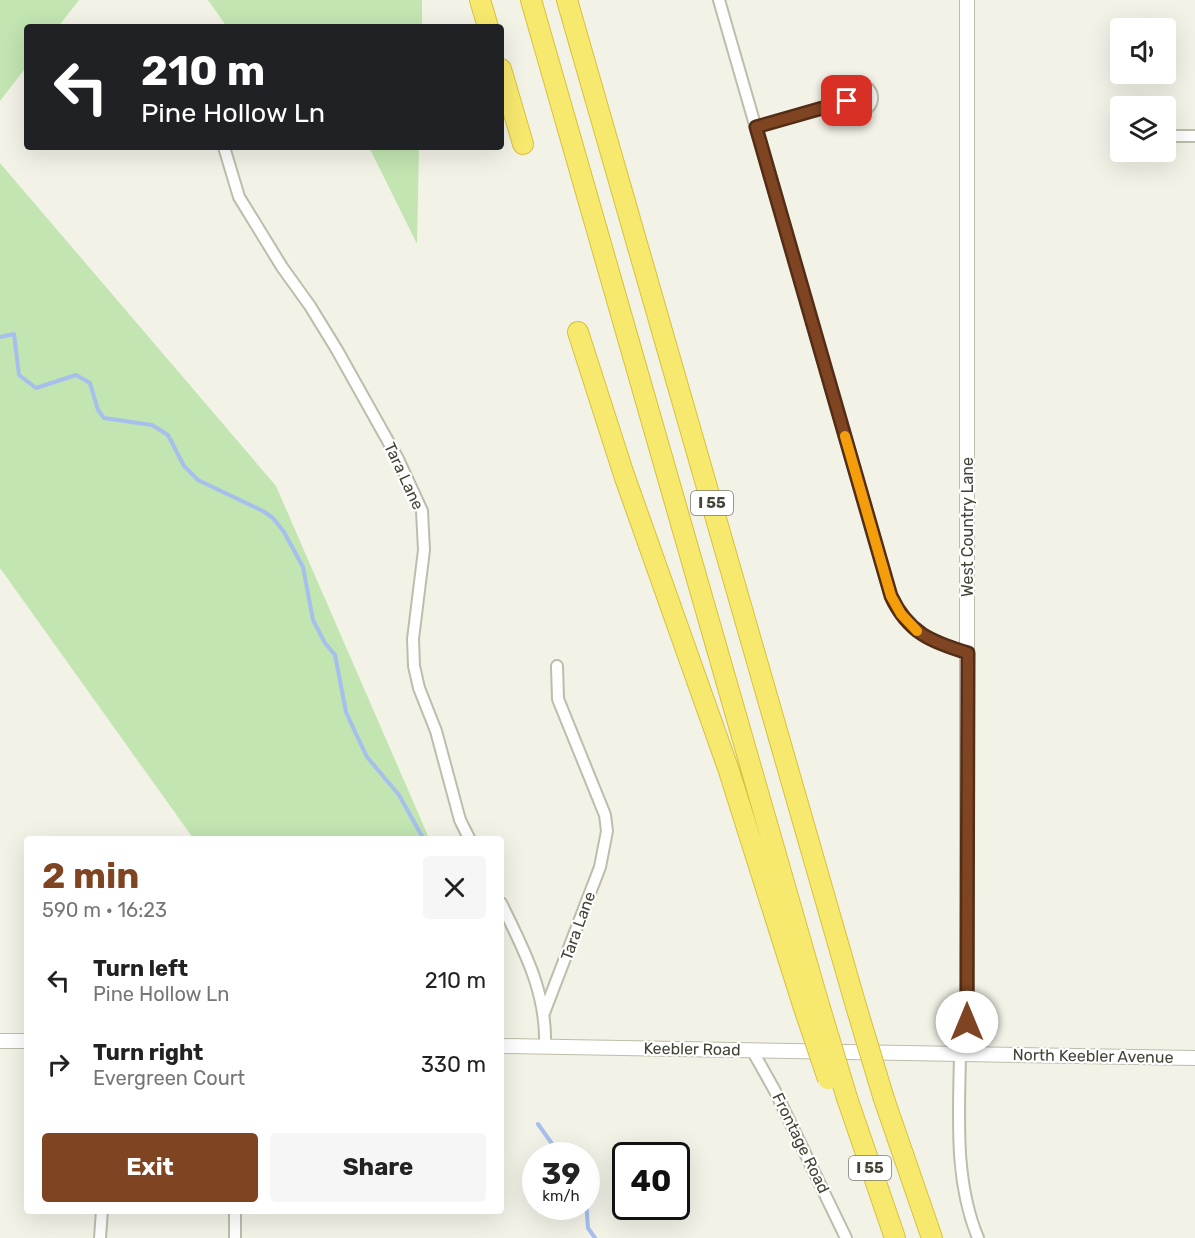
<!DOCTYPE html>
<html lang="en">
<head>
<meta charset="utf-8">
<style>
  :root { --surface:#fff; --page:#f6f6f6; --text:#222; --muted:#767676; --accent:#7f4522 }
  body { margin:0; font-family:Rubik,sans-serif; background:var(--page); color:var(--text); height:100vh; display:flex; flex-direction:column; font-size:22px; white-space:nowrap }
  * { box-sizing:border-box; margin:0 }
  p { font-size:20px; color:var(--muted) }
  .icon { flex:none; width:33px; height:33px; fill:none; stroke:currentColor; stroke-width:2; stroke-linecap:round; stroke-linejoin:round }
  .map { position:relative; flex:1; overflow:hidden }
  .sheet { position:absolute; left:24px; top:836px; width:480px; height:378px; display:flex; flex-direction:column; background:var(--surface); border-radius:6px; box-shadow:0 6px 24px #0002 }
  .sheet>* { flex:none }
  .guide { position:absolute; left:24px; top:24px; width:480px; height:126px; border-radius:6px; box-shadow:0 6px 24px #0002; background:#202124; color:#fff; overflow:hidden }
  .tools { position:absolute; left:1110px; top:18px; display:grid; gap:12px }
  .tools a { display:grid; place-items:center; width:66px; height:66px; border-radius:6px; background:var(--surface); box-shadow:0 6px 24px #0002; font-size:30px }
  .speed { position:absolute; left:522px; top:1142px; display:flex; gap:12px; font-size:30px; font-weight:700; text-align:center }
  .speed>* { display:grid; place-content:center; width:78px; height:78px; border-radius:50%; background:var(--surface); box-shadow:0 6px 24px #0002; line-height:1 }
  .speed small { font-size:15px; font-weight:400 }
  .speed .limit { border:3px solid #111; border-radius:9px; background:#fff; color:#111 }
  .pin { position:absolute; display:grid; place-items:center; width:51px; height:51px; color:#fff; margin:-26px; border-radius:12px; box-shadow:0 3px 9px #0006 }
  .me { position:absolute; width:66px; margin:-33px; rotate:0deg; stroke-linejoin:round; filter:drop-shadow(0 0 4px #0008) }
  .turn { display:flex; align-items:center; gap:21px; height:126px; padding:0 18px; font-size:27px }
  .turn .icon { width:78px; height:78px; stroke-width:2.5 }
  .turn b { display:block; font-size:42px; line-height:51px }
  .round { display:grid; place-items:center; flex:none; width:63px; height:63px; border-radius:6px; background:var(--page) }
  .headline { display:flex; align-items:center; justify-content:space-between; height:102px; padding:0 18px }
  h1 { font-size:36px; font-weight:700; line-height:45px; color:var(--accent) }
  .cta { display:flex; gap:12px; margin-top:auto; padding:12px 18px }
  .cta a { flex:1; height:69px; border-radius:6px; background:var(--accent); color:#fff; font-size:24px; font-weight:700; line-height:69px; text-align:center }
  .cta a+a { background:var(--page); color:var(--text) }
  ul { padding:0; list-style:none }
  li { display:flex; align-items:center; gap:18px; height:84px; padding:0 18px }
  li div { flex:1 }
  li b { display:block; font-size:22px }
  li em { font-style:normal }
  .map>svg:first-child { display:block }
  .green { fill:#c2e5b2 }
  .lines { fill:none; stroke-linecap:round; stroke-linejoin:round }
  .stream { stroke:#a6bfed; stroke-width:4 }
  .minor-casing { stroke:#bebcaa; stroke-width:14 }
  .tertiary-casing { stroke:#bebcaa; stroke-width:16 }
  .motorway-casing { stroke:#d6c13e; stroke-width:22 }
  .minor { stroke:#fff; stroke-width:10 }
  .tertiary { stroke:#fff; stroke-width:14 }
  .motorway { stroke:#f7e96e; stroke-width:20 }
  .motorway-bridge-casing { stroke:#d6c13e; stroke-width:22; stroke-linecap:butt }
  .motorway-bridge { stroke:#f7e96e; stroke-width:20 }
  .route-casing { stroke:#532d16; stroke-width:15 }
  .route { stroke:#7f4522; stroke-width:10 }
  .slow { stroke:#f59e0b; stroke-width:10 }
  .labels { text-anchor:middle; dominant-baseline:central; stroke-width:4.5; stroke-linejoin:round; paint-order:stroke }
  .shield { fill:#fff; stroke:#7d7b72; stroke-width:1.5 }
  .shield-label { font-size:15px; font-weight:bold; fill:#454336 }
  .street-label { font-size:16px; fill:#454336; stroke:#fff }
</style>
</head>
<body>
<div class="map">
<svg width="1195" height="1238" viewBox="0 0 1195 1238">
  <rect width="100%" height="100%" fill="#f3f2e7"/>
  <path class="green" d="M0,0H79L58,27H27V66L0,101Z
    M208,0H422V27H227Z
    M369,147H419L417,244Z
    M0,163L276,486L429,838H193L0,568Z"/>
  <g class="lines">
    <path class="stream" d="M0,337L14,334L19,375L36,388L76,375L90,383L98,410L104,418L152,425L168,435L184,466L198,480L263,511L273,518L284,532L303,567L313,620L325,643L335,655L346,712L356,734L367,757L399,795L423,838
      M538,1124L560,1155
      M586,1200L588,1228L595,1238"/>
    <g class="minor-casing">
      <path id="minor" d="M719,0L891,596C907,633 932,643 968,653
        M846 98a13 13 0 1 1 26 0a13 13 0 1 1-26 0Z
        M756,127L847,101
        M1166,136H1195
        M224,147L239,197L282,267L310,306L337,350L398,459L422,511L424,550L413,639L414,666L419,688L436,731L460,820L469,838
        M501,903C524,950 547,993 545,1046
        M544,1013L600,867L607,831L605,815L558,699L557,666
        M752,1050L775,1091L846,1238
        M960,1054C959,1116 954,1180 978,1238
        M100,1238L102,1210
        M235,1238V1210"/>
    </g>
    <g class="tertiary-casing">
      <path id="tertiary" d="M967,0V1054
        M0,1041H27
        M501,1046L1195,1058"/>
    </g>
    <g class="motorway-casing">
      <path id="motorway" d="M480,0L488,27
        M531,0L819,1005
        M567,0L856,1006
        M501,69L523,144
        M578,332L624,475L728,768L803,1005
        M847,1098L895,1238
        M884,1099L932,1238"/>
    </g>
    <use href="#minor" class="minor"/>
    <use href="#tertiary" class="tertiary"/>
    <use href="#motorway" class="motorway"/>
    <g class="motorway-bridge-casing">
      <path id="motorway-bridge" d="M803,1005L828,1079
        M819,1005L847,1098
        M856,1006L884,1099"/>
    </g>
    <use href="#motorway-bridge" class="motorway-bridge"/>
  </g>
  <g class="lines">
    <g class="route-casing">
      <path id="route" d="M847,101L756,127L891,596C908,633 932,642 968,653L967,1022"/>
    </g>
    <use href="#route" class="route"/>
    <path class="slow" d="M845,436L891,596L901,614L917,631"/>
  </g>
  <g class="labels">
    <g class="shield">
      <rect x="691" y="491" width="42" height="24" rx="4.5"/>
      <rect x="849" y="1156" width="42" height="24" rx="4.5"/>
    </g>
    <g class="shield-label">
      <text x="712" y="503">I 55</text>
      <text x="870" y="1168">I 55</text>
    </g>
    <g class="street-label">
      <text transform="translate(404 476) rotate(65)">Tara Lane</text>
      <text transform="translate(967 527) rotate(-90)">West Country Lane</text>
      <text transform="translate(578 926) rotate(-70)">Tara Lane</text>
      <text transform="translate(692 1049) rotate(1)">Keebler Road</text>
      <text transform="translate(1093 1056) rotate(1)">North Keebler Avenue</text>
      <text transform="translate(801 1143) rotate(64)">Frontage Road</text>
    </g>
  </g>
</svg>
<div class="tools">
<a><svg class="icon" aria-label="sound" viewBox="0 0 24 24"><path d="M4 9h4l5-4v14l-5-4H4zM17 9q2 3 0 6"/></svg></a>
<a><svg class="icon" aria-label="layers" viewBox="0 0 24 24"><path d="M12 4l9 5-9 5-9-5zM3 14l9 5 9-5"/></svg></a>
</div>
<div class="speed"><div>39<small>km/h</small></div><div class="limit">40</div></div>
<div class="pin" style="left:847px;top:101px;background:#d93025"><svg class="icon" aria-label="arrive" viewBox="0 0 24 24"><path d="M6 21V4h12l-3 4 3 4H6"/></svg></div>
<svg class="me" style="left:967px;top:1022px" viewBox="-20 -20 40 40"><circle r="19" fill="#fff"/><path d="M0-13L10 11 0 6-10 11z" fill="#7f4522"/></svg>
<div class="guide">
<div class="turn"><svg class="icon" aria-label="left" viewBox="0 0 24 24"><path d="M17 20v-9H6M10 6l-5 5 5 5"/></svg><div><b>210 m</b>Pine Hollow Ln</div></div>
</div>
<section class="sheet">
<div class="headline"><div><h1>2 min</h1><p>590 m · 16:23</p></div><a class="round"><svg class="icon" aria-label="close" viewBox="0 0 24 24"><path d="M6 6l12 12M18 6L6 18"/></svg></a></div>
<ul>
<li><svg class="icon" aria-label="left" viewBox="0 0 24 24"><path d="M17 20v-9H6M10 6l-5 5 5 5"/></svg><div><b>Turn left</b><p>Pine Hollow Ln</p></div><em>210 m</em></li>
<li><svg class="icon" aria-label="right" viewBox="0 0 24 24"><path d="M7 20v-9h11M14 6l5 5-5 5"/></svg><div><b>Turn right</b><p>Evergreen Court</p></div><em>330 m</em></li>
</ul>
<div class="cta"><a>Exit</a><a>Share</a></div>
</section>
</div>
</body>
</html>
